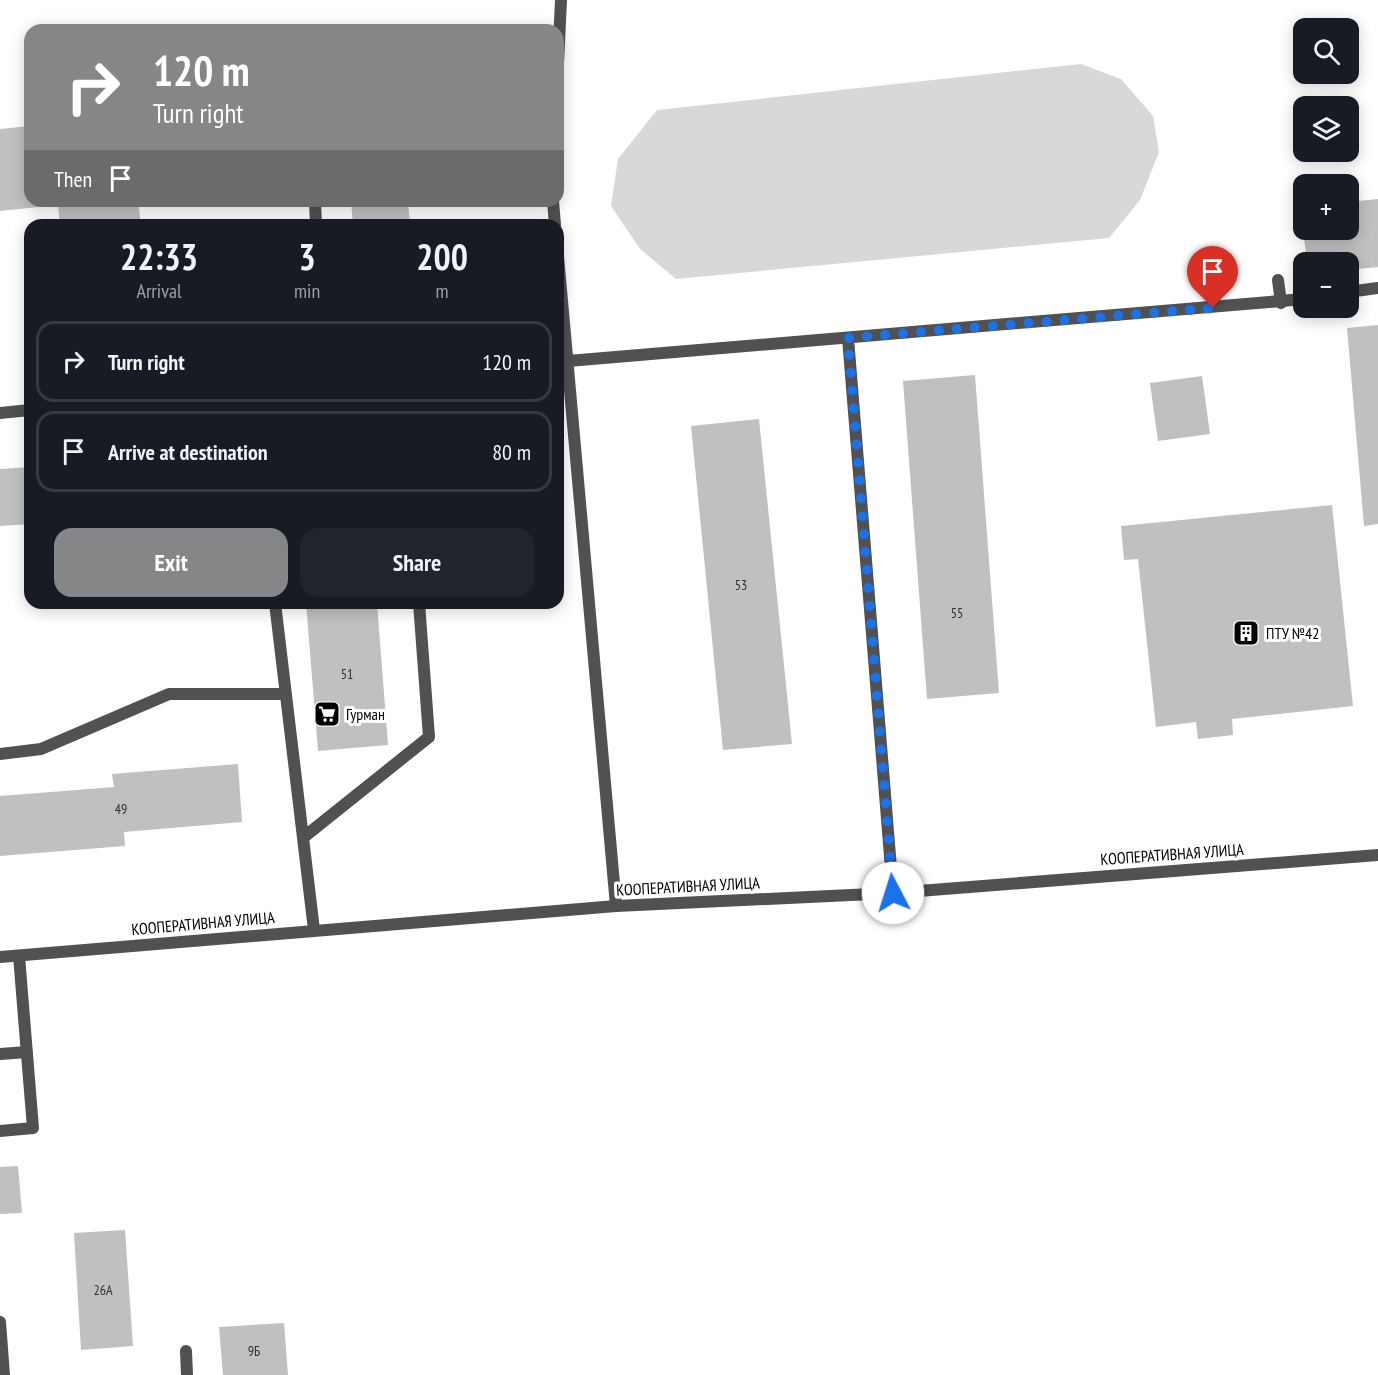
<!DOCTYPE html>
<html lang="en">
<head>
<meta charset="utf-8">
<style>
  :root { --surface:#171b24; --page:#20242c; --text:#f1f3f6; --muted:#9ea1a6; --line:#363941; --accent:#858687 }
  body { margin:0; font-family:"PT Sans Narrow",sans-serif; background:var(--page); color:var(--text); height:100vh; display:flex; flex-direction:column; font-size:22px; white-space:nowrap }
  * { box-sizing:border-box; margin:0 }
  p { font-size:20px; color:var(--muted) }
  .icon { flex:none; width:33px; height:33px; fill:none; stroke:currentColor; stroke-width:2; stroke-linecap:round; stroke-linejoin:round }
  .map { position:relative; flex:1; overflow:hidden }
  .panel { position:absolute; left:24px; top:219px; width:540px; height:390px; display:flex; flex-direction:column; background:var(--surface); border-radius:18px; box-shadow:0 3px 15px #0003 }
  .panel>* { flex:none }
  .guide { position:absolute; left:24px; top:24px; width:540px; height:183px; border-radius:18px; box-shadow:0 3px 15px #0003; background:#858687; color:#fff; overflow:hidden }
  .fabs { position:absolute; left:1293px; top:18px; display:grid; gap:12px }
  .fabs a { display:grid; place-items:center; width:66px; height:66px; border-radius:12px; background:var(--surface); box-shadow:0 3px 15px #0003; font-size:30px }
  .pin { position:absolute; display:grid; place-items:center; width:51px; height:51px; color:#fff; margin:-62px -26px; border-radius:50% 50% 50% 0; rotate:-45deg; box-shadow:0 0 6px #0007 }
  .pin .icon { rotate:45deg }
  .me { position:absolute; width:66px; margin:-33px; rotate:355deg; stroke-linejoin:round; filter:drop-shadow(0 0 4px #0008) }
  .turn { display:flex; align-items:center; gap:21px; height:126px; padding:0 30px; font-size:27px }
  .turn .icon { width:78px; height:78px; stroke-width:2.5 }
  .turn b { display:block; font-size:42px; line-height:51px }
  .then { display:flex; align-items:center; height:57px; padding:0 30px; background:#0003; gap:12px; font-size:22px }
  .eta { display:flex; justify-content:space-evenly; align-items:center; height:102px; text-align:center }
  .eta b { font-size:36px; font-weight:700; line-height:42px }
  .action { display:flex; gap:12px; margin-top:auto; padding:12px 30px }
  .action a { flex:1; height:69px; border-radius:18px; background:var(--accent); color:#fff; font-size:24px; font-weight:700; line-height:69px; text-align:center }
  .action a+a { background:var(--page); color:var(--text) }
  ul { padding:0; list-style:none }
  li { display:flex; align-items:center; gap:18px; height:81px; margin:0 12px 9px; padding:0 18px; border:3px solid var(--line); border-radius:18px }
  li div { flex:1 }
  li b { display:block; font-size:22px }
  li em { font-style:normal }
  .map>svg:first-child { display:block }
  .green { fill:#d8d8d8 }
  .building { fill:#c0c0c0 }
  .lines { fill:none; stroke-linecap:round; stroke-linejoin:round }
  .service { stroke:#515151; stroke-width:12 }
  .tertiary { stroke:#515151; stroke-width:12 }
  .route { stroke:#1a73e8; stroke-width:10; stroke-dasharray:0 18 }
  .labels { text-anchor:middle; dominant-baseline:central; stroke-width:6; stroke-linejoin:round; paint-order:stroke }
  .number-label { font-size:14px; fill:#303030 }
  .poi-label { font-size:16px; fill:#000; stroke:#fff; text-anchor:start }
  .street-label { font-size:16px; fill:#000; stroke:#fff }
</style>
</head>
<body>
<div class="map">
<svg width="1378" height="1375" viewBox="0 0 1378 1375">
  <rect width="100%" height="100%" fill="#fff"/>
  <path class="green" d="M1081,64L1121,79L1153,116L1159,152L1140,200L1109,238L676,279L640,249L611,206L618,159L657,110Z"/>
  <path class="building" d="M30,126V201H138L141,225H60L58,205L0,211V129Z
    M1378,199V267L1348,270V262H1307L1303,230H1348V202Z
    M351,201H408L410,225H353Z
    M1378,325V524L1364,526L1347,328Z
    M975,375L999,693L927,699L903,381Z
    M1202,376L1210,434L1158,441L1150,383Z
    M759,419L792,744L723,750L691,426Z
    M30,467V524L0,526V469Z
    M1332,505L1353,706L1232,719L1233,735L1198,739L1196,722L1156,727L1138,559L1124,560L1121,526Z
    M306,603H377L388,745L318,751Z
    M238,764L242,822L124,832L125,846L0,856V796L114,787L112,774Z
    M18,1166L22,1213L0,1214V1167Z
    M125,1230L133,1346L81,1350L74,1233Z
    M284,1323L288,1375H223L219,1327Z"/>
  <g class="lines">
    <path class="service" d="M558,64L561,0
      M315,201L316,225
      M553,201L555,225
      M558,256L616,906
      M1278,280L1281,303
      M1348,292L1378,288
      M848,338L893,893
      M568,361L1304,299
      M0,413L30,410
      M275,603L314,930
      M0,754L41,749L169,694H286
      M304,837L429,737L419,603
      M0,1054L27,1052
      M0,1131L33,1128L19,956
      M0,1322L4,1375
      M186,1351L187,1375"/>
    <path class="tertiary" d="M0,957L616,906L893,893L1378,855"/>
  </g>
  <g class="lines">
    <path class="route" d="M893,893L848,338L1213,308"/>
  </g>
  <defs>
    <g id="building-square" transform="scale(1.35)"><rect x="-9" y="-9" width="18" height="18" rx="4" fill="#000" stroke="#fff"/><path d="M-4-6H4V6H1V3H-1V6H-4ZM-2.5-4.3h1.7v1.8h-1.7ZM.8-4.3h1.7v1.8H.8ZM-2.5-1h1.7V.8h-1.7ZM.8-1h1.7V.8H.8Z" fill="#fff"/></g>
    <g id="supermarket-square" transform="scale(1.35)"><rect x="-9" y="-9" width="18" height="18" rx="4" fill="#000" stroke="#fff"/><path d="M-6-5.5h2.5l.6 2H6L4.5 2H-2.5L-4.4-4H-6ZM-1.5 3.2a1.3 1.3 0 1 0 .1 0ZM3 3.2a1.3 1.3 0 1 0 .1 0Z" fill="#fff"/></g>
  </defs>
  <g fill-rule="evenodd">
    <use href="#building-square" x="1246" y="633"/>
    <use href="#supermarket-square" x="327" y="714"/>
  </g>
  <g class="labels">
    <g class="number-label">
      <text x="741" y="585">53</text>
      <text x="957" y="613">55</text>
      <text x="347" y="674">51</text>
      <text x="121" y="809">49</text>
      <text x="103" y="1290">26А</text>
      <text x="254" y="1351">9Б</text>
    </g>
    <g class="poi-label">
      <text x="1266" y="633">ПТУ №42</text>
      <text x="346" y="714">Гурман</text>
    </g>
    <g class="street-label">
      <text transform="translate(1172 854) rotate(-4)">КООПЕРАТИВНАЯ УЛИЦА</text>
      <text transform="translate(688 886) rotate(-3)">КООПЕРАТИВНАЯ УЛИЦА</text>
      <text transform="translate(203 923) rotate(-5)">КООПЕРАТИВНАЯ УЛИЦА</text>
    </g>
  </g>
</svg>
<div class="fabs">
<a><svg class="icon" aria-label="search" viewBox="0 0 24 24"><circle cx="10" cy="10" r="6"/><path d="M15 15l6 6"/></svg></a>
<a><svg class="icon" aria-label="layers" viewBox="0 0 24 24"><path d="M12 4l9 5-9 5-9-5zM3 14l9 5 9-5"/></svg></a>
<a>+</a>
<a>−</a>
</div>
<div class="pin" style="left:1213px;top:308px;background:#d93025"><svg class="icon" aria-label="arrive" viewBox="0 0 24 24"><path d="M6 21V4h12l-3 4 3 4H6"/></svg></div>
<svg class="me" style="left:893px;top:893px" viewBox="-20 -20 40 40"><circle r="19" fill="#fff"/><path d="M0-13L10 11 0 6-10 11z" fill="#1a73e8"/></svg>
<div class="guide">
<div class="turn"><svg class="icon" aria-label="right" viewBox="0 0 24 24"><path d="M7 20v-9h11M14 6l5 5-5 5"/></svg><div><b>120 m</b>Turn right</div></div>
<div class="then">Then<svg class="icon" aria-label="arrive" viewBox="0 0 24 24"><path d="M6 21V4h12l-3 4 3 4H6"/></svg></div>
</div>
<section class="panel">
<div class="eta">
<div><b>22:33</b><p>Arrival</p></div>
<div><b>3</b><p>min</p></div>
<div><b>200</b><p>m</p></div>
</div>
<ul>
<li><svg class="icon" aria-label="right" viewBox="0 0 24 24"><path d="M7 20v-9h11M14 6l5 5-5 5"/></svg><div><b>Turn right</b></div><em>120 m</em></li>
<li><svg class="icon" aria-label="arrive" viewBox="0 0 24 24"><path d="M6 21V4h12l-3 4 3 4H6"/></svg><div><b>Arrive at destination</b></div><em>80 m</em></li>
</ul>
<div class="action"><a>Exit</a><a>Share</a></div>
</section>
</div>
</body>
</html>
